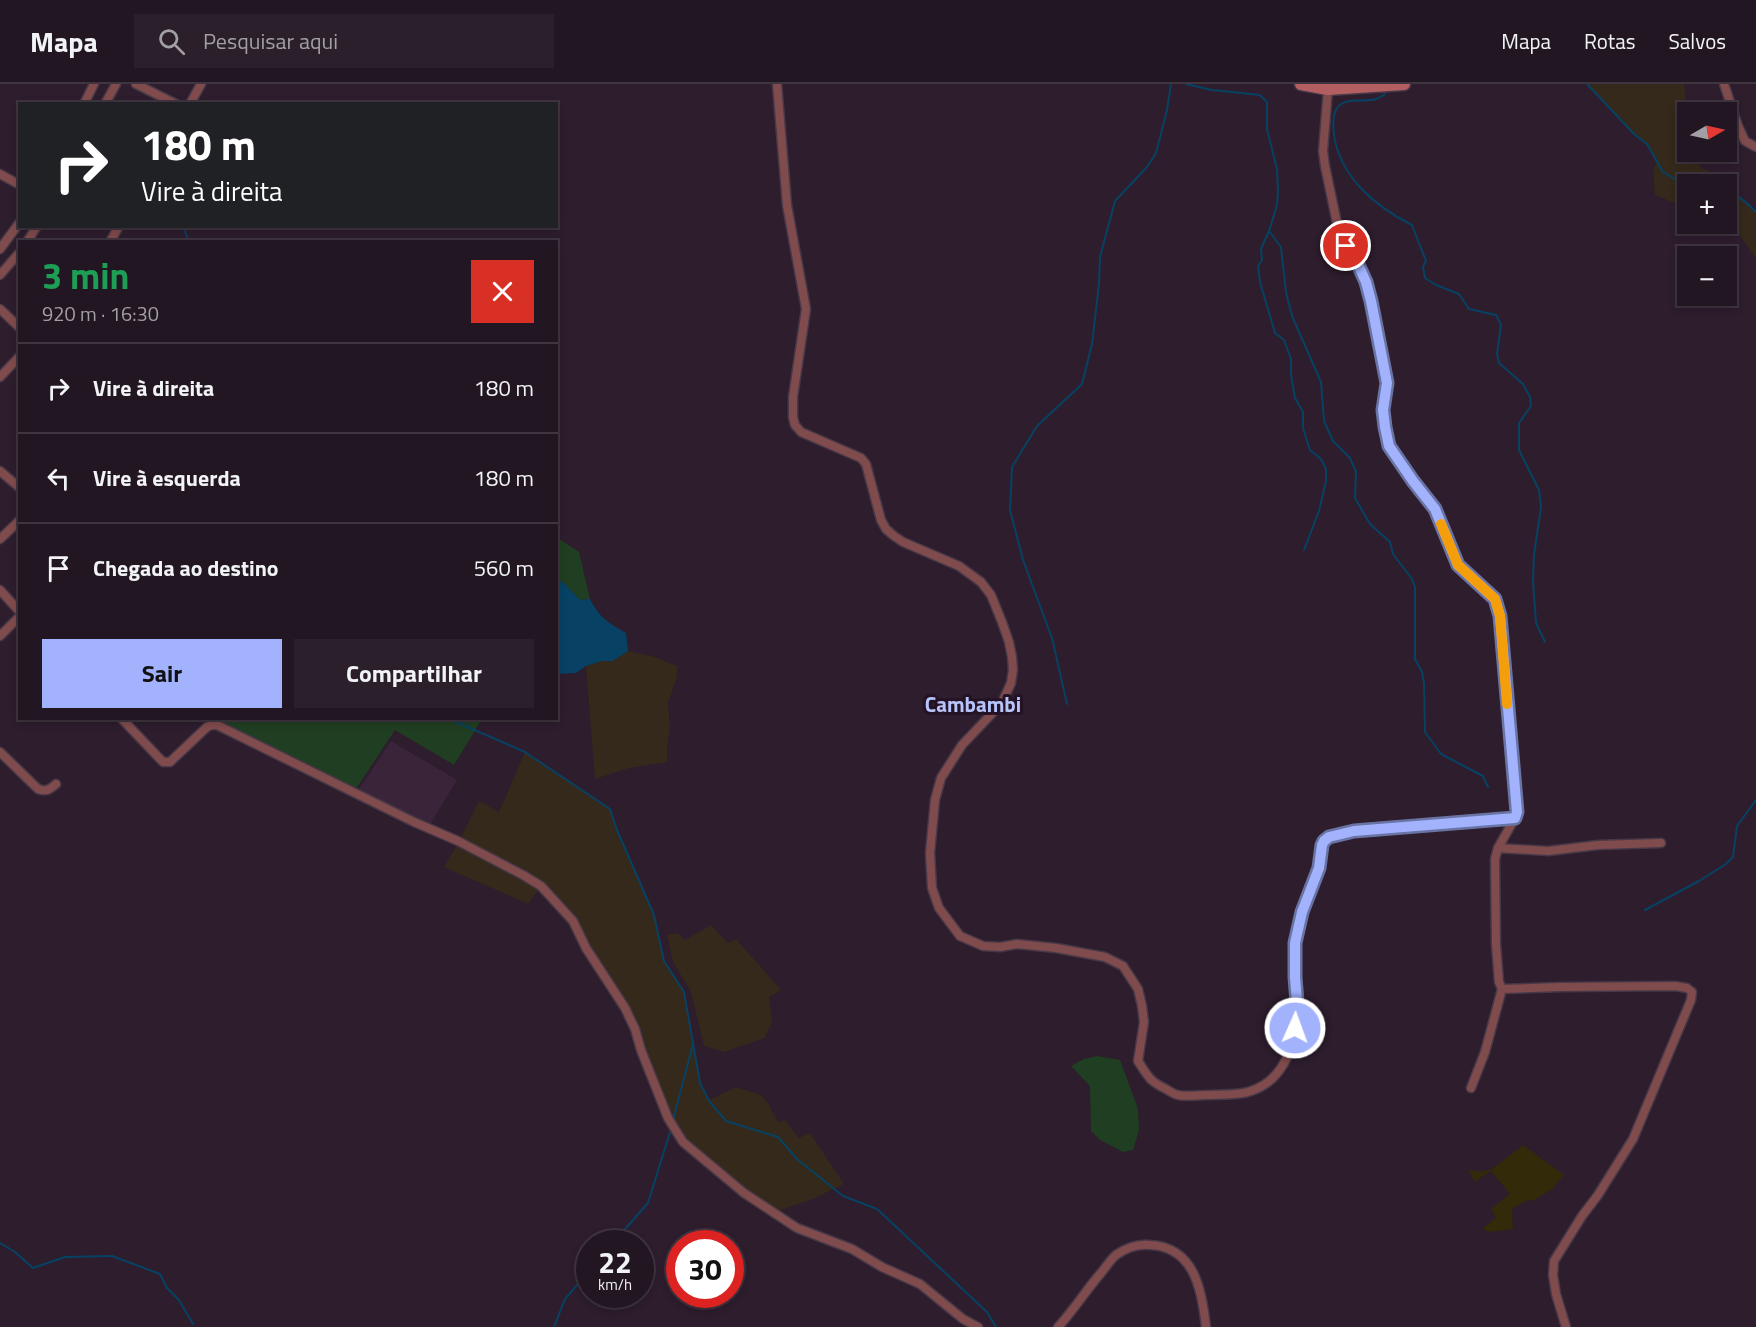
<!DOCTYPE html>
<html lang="pt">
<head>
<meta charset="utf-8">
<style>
  :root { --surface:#221622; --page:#2a1f2a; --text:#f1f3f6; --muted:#a29fa5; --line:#3f3540; --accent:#a2b2fd }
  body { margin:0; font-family:"Titillium Web",sans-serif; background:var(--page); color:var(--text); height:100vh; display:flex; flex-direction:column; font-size:22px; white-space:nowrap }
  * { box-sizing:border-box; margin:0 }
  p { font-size:20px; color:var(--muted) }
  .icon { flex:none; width:33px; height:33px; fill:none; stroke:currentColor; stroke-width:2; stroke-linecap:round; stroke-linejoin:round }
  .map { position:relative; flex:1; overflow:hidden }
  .side { position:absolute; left:18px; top:156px; width:540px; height:480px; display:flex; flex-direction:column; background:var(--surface); border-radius:0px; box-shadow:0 3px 9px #0003,0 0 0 2px var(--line) }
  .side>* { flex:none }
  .top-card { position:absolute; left:18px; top:18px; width:540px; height:126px; border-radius:0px; box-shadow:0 3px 9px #0003,0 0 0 2px var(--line); background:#202124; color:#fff; overflow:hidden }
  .needle { width:39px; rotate:81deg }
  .fabs { position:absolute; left:1677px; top:18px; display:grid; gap:12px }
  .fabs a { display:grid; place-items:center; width:60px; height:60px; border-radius:0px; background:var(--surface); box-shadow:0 3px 9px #0003,0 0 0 2px var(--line); font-size:30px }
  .speed { position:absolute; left:576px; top:1146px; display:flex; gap:12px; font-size:30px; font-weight:700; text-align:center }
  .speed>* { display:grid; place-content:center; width:78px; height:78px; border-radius:50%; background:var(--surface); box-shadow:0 3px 9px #0003,0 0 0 2px var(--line); line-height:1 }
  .speed small { font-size:15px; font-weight:400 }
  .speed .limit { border:9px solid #d22; background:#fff; color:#111 }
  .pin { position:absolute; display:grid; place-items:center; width:51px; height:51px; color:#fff; margin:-26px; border:3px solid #fff; border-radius:50%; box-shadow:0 2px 6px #0007 }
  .me { position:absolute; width:66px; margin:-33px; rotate:2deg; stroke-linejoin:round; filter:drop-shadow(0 0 4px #0008) }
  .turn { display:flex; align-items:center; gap:21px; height:126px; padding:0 24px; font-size:27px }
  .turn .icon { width:78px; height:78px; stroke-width:2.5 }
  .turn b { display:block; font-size:42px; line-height:51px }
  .round { display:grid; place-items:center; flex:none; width:63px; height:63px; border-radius:0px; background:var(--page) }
  .summary { display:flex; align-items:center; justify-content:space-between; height:102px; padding:0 24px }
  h1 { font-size:36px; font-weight:700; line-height:45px; color:#1e9e55 }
  .action { display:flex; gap:12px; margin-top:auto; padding:12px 24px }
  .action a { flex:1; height:69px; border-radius:0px; background:var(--accent); color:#111; font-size:24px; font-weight:700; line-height:69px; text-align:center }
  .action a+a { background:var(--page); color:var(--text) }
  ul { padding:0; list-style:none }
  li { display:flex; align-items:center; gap:18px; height:90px; padding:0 24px; border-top:2px solid var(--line) }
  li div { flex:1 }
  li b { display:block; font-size:22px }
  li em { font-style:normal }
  header { display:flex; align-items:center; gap:36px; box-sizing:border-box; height:84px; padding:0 30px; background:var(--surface); border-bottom:2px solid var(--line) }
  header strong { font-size:28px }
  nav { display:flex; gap:33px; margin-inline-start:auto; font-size:21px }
  .search { width:420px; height:54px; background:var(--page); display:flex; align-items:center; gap:15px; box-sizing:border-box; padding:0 21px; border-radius:0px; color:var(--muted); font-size:22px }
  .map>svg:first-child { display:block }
  .commercial { fill:#34291a }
  .built { fill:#392439 }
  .green { fill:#203e21 }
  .sand { fill:#332a09 }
  .water { fill:#074264 }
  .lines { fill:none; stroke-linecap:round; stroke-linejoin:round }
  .stream { stroke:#074264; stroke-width:2 }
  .street-casing { stroke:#473847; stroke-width:11 }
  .secondary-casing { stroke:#473847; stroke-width:15 }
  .street { stroke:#804b4c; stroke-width:8 }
  .secondary { stroke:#b35f62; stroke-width:12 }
  .route-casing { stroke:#6974a4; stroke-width:15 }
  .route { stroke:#a2b2fd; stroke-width:10 }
  .slow { stroke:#f59e0b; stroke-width:10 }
  .labels { text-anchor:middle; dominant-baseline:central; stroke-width:6; stroke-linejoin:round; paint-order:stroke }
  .quarter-label { font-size:21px; font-weight:bold; fill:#b7c4fc; stroke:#241324 }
</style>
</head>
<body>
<header>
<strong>Mapa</strong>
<div class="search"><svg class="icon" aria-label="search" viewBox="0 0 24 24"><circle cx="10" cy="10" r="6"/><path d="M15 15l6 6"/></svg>Pesquisar aqui</div>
<nav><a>Mapa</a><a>Rotas</a><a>Salvos</a></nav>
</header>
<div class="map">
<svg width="1756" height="1243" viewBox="0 0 1756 1243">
  <rect width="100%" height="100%" fill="#2d1d2d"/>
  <path class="commercial" d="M1587,0H1684L1688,31V68H1690L1691,73L1703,85L1736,98L1731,108L1750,121L1756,128V175L1739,150L1731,142L1725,140H1726V100H1688L1687,124L1655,111L1653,86L1657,77L1647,60L1634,50Z
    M628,567L655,573L677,582V593L668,619L670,645L667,662V678L629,684L595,695L586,582L602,577H613Z
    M525,668L610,725L617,746L654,831L664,877L684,908L700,999L709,1016L736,1003L761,1011L768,1019L778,1038L785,1036L799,1054L810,1049L844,1100L813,1115L775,1128L719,1086L671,1042L635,945L573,837L541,802L528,820L444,783L457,761L479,717L499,728Z
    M711,841L728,859L736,855L781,906L769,913L772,938L765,954L724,968L704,962L691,908L673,878L667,851L678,849L685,856Z"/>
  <path class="built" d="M391,657L457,696L429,742L359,705Z"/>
  <path class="green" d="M556,453L579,468L590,515L580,516L565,500L557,495Z
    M213,635H482L454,681L395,646L354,708L217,641Z
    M1097,972L1120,976L1138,1025L1139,1046L1133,1066L1123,1068L1100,1056L1091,1047L1090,1002L1071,982L1084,975Z"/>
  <path class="sand" d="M1523,1061L1564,1091L1551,1106L1534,1116L1525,1117L1512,1125L1513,1145L1489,1148L1482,1145L1496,1134L1491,1125L1510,1110L1491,1087L1474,1098L1469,1085L1479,1088L1492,1085Z"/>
  <path class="water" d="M557,495L565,500L580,516L590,515C600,534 607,538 626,549L628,567L613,577H602L586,582L576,589L557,590Z"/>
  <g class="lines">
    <path class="stream" d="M1186,0L1212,6L1260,11L1267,18V45L1277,85L1278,108L1277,121L1269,147L1261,165L1262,176L1258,182L1260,198L1275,249L1284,256L1291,275V291L1295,314L1303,328V344L1310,366L1321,375L1326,385V397L1319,427L1304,466
      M1587,0L1634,50L1647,60L1663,88L1675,95L1700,100
      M1387,5L1384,11C1382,12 1379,14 1376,15C1364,19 1346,12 1337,24C1332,32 1333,43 1334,51C1340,93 1376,123 1412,141L1426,177L1423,183L1425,194L1436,201L1459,210L1469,225L1496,231L1501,241L1497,270L1499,279L1523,300L1530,313L1531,322L1519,339V366L1539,406L1541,423L1534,471L1533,497L1536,539L1545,558
      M1726,107C1738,110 1748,120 1756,128
      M183,142L189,158
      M1269,147L1281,163L1286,208L1292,232L1321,298L1324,337L1333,357L1350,374L1356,388L1355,414L1370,440L1390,458L1393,470L1412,495L1415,503V575L1422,588L1424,599L1425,648L1441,670L1483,692L1488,703
      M1067,620L1052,554L1023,476L1010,426L1012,383L1037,342L1082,300L1092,260L1099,200L1100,173L1115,117L1147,83L1156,69L1167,26L1171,0
      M447,634L525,668L610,725L617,746L654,831L664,877L684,908L700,999L709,1017L726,1037L778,1053L797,1075L843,1112L877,1125L987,1228L996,1243
      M1645,826L1699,797L1726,780L1733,773L1737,742L1756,716
      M673,1036L693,960
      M0,1159L15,1168L33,1184L65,1173L112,1172L160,1190L167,1204L179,1216L193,1240
      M612,1160L648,1119L671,1045
      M554,1243L565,1215L590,1186"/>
    <g class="street-casing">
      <path id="street" d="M136,0L176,20
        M777,0L787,121L806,225L793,313V333L795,341L801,348L861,374L866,380L881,436L886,445L894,452L903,458L959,482L981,498L991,511L1002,538L1009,558L1012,573L1013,586L1011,599L1002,619L962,661L941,694L935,716L930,769L932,804L939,824L960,852L983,862L1000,863L1017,860L1056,864L1105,873L1123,882L1138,905L1142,922L1144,938L1138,977C1148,992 1149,997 1166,1005C1169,1007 1174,1010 1178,1011C1186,1013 1197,1011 1205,1011C1220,1010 1237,1012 1251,1007C1288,995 1298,952 1297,917C1296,897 1293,877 1296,858C1299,835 1309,814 1316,793C1326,760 1312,754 1354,747L1515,734L1517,728L1500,532L1495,515L1458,481L1435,425L1413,397L1389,362L1385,343L1383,326L1387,299L1371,217L1366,198L1338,144L1325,82L1323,67L1328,5
        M1724,0L1738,42L1745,57L1756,63
        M84,20L94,0
        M105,20L116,0
        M190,20L201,0
        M0,90L20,101
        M27,158L37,142
        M110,158L119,142
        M0,165L20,138
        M0,191L20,168
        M0,225L20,244
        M0,293L20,272
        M0,387L20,404
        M0,455L20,436
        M0,506L20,528
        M0,552L20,532
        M121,634L163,678H170L207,643L212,641H217L414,738L458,757L523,791L541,802L573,837L586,864L625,924L635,945L641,966L668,1034L683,1058L744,1109L797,1144L852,1165L882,1183L920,1200L963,1235L978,1243
        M0,668L38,705C46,708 49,706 56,700
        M1498,764L1548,767L1598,761L1661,759
        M1502,905L1561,903L1675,902L1687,904L1692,908L1691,916L1633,1055L1598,1111L1582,1132L1554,1177L1553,1191L1556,1210L1566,1243
        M1471,1004L1485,968L1502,905L1499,898L1496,860L1495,775L1498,764L1515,734
        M1058,1243C1074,1226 1086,1206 1101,1189C1106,1183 1110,1176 1116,1171C1126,1164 1138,1160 1150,1161C1195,1163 1202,1207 1206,1243"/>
    </g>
    <g class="secondary-casing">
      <path id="secondary" d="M1301,0L1328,5L1404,0"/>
    </g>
    <use href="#street" class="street"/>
    <use href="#secondary" class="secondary"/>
  </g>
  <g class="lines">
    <g class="route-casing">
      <path id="route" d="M1295,944L1297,918L1295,893V859L1302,828L1319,784L1322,761L1324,757L1329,753L1354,747L1515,734L1517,728L1500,532L1495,515L1458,481L1435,425L1413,397L1389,362L1385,343L1383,326L1387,299L1371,217L1366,198L1356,176L1346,162"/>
    </g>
    <use href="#route" class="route"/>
    <path class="slow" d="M1441,440L1458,481L1495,515L1500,532L1507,620"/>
  </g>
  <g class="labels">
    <g class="quarter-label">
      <text x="973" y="620">Cambambi</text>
    </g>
  </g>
</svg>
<div class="fabs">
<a><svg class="needle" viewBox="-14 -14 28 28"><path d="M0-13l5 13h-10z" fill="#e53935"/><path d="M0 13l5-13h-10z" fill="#a29fa5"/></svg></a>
<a>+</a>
<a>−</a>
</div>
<div class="speed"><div>22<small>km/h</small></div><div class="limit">30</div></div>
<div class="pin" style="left:1346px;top:162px;background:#d93025"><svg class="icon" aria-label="arrive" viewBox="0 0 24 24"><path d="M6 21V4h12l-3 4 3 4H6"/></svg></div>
<svg class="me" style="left:1295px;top:944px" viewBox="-20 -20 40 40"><circle r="17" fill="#a2b2fd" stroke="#fff" stroke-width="3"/><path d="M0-11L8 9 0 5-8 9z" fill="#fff"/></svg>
<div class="top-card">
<div class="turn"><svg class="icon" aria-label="right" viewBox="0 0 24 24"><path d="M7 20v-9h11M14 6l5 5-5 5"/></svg><div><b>180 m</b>Vire à direita</div></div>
</div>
<section class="side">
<div class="summary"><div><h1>3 min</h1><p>920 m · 16:30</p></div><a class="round" style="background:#d93025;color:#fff"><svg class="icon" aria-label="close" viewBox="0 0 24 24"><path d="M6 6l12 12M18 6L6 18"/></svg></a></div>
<ul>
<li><svg class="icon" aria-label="right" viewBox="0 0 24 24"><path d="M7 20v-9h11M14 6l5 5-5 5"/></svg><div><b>Vire à direita</b></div><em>180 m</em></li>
<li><svg class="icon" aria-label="left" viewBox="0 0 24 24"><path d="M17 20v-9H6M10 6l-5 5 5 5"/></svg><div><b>Vire à esquerda</b></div><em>180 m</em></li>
<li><svg class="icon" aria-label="arrive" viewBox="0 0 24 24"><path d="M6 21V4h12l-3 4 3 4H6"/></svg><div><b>Chegada ao destino</b></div><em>560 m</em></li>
</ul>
<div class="action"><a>Sair</a><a>Compartilhar</a></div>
</section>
</div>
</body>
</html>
